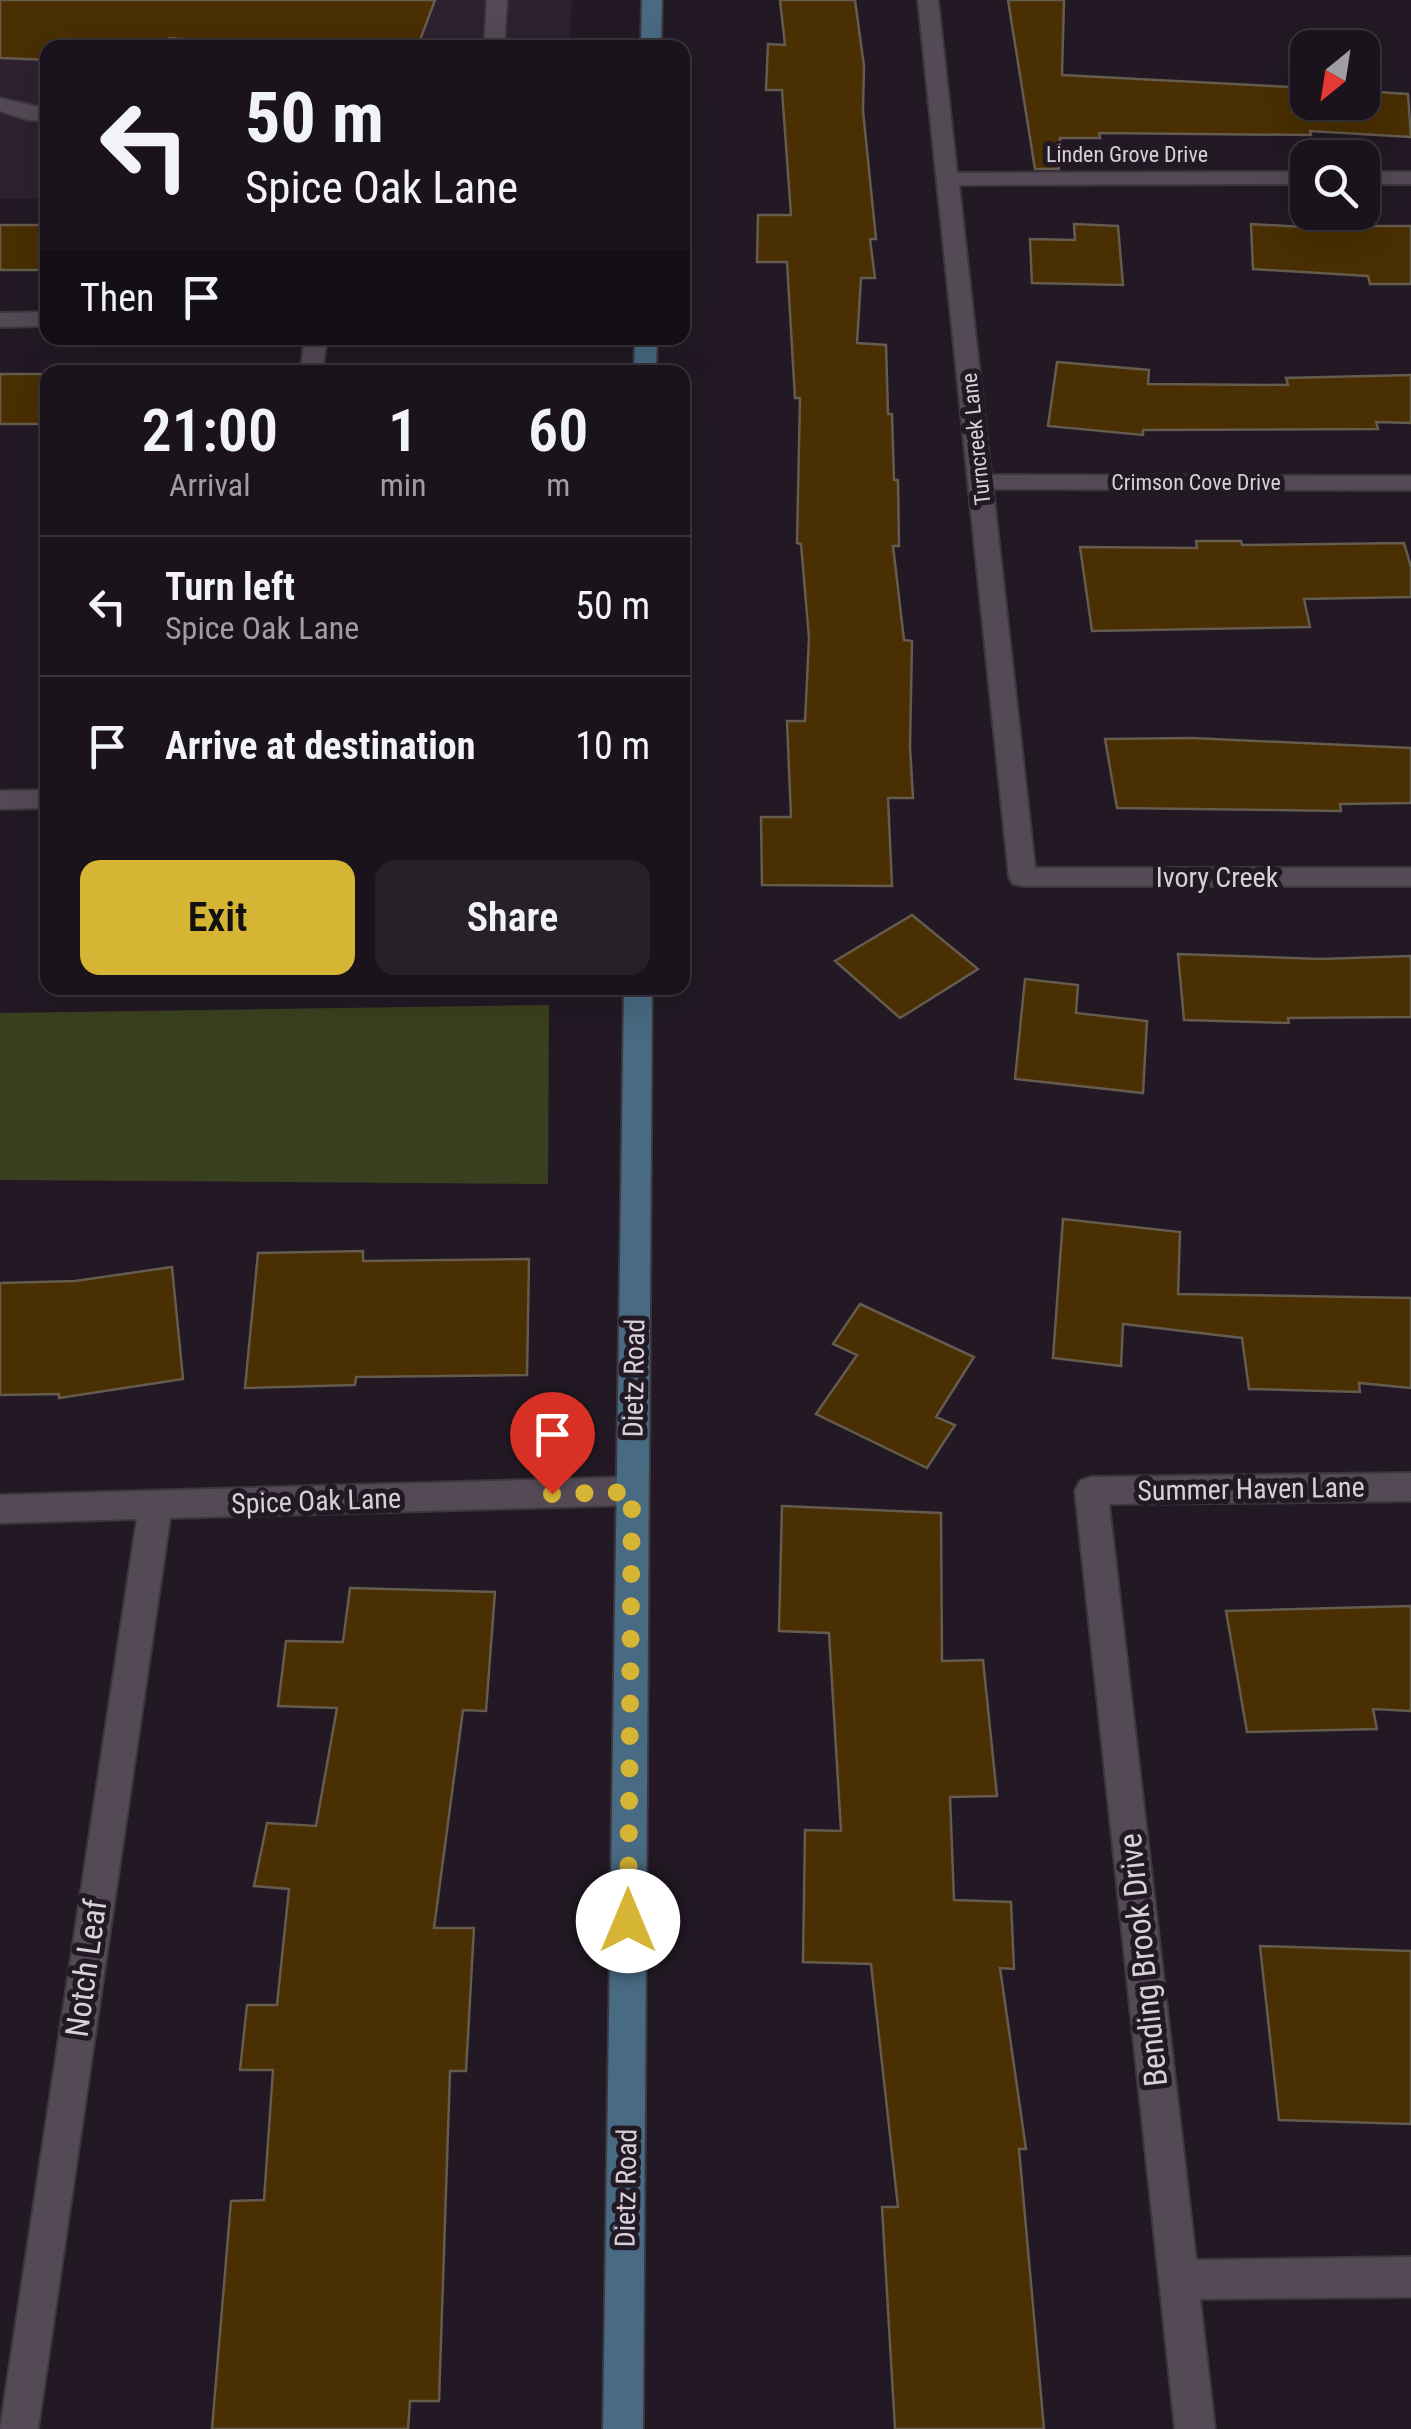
<!DOCTYPE html>
<html lang="en">
<head>
<meta charset="utf-8">
<style>
  :root { --surface:#1a131b; --page:#272028; --text:#f1f3f6; --muted:#9f9ea3; --line:#38323a; --accent:#d6b534 }
  body { margin:0; font-family:"Roboto Condensed",sans-serif; background:var(--page); color:var(--text); height:100vh; display:flex; flex-direction:column; font-size:38px; white-space:nowrap }
  * { box-sizing:border-box; margin:0 }
  p { font-size:32px; color:var(--muted) }
  .icon { flex:none; width:55px; height:55px; fill:none; stroke:currentColor; stroke-width:2; stroke-linecap:round; stroke-linejoin:round }
  .map { position:relative; flex:1; overflow:hidden }
  .details { position:absolute; left:40px; top:365px; width:650px; height:630px; display:flex; flex-direction:column; background:var(--surface); border-radius:20px; box-shadow:0 10px 40px #0002,0 0 0 2px var(--line) }
  .details>* { flex:none }
  .banner { position:absolute; left:40px; top:40px; width:650px; height:305px; border-radius:20px; box-shadow:0 10px 40px #0002,0 0 0 2px var(--line); background:#1a131b; color:var(--text); overflow:hidden }
  .needle { width:65px; rotate:210deg }
  .fabs { position:absolute; left:1290px; top:30px; display:grid; gap:20px }
  .fabs a { display:grid; place-items:center; width:90px; height:90px; border-radius:20px; background:var(--surface); box-shadow:0 10px 40px #0002,0 0 0 2px var(--line); font-size:50px }
  .pin { position:absolute; display:grid; place-items:center; width:85px; height:85px; color:#fff; margin:-102px -42px; border-radius:50% 50% 50% 0; rotate:-45deg; box-shadow:0 0 10px #0007 }
  .pin .icon { rotate:45deg }
  .me { position:absolute; width:110px; margin:-55px; rotate:0deg; stroke-linejoin:round; filter:drop-shadow(0 0 8px #0008) }
  .turn { display:flex; align-items:center; gap:35px; height:210px; padding:0 40px; font-size:45px }
  .turn .icon { width:130px; height:130px; stroke-width:2.5 }
  .turn b { display:block; font-size:70px; line-height:85px }
  .then { display:flex; align-items:center; height:95px; padding:0 40px; background:#0003; gap:20px; font-size:38px }
  .eta { display:flex; justify-content:space-evenly; align-items:center; height:170px; text-align:center }
  .eta b { font-size:60px; font-weight:600; line-height:70px }
  .primary-button { display:flex; gap:20px; margin-top:auto; padding:20px 40px }
  .primary-button a { flex:1; height:115px; border-radius:20px; background:var(--accent); color:#111; font-size:40px; font-weight:600; line-height:115px; text-align:center }
  .primary-button a+a { background:var(--page); color:var(--text) }
  ul { padding:0; list-style:none }
  li { display:flex; align-items:center; gap:30px; height:140px; padding:0 40px; border-top:2px solid var(--line) }
  li div { flex:1 }
  li b { display:block; font-size:38px }
  li em { font-style:normal }
  .map>svg:first-child { display:block }
  .built { fill:#2d2130 }
  .green { fill:#3a401f }
  .building { fill:#492f01; stroke:#655b4e; stroke-width:2.5 }
  .lines { fill:none; stroke-linecap:round; stroke-linejoin:round }
  .lane-casing { stroke:#3c363e; stroke-width:4 }
  .street-casing { stroke:#3c363e; stroke-width:4 }
  .secondary-casing { stroke:#3c363e; stroke-width:4 }
  .lane { fill:#544a56; fill-rule:evenodd }
  .street { fill:#544a56; fill-rule:evenodd }
  .secondary { fill:#486a82; fill-rule:evenodd }
  .route { stroke:#d6b534; stroke-width:18; stroke-dasharray:0 32.4 }
  .labels { text-anchor:middle; dominant-baseline:central; stroke-width:10; stroke-linejoin:round; paint-order:stroke }
  .far-street-label { font-size:22px; fill:#d6d0d8; stroke:#221924 }
  .street-label { font-size:28px; fill:#d6d0d8; stroke:#221924 }
  .near-street-label { font-size:32px; fill:#d6d0d8; stroke:#221924 }
</style>
</head>
<body>
<div class="map">
<svg width="1411" height="2429" viewBox="0 0 1411 2429">
  <rect width="100%" height="100%" fill="#221924"/>
  <path class="built" d="M0,0H572L569,47L48,48L47,199H0Z"/>
  <path class="green" d="M549,1005L548,1184L0,1180V1013Z"/>
  <path class="building" d="M0,0H435L417,48H318L169,38L165,48H48V60L0,58Z
    M780,0H855L864,66L863,111L876,239H870L875,278H861L857,343L886,345L888,414H892L894,480H898L899,546H893L904,640L912,641L910,747L913,798H888L892,886L762,885L761,817H791L787,721H805L809,638L801,544L797,543L800,398H795L787,262H757L758,215H791L782,90H766L768,44L785,45Z
    M1008,0H1064L1062,75L1308,88V102H1362V91L1408,94L1411,137L1310,131L1311,135L1099,133L1100,138H1060L1059,169H1035Z
    M1074,224L1118,226L1123,285L1032,283L1030,239L1075,240Z
    M1251,224L1355,230L1354,226H1411V284H1370L1368,276L1253,269Z
    M0,225H48V270H0Z
    M1057,362L1149,370L1148,384L1288,385L1286,378L1411,375V423L1376,422L1378,429L1143,430V435L1048,426Z
    M0,374H48L42,424H0Z
    M1196,541H1241L1242,545L1404,543L1411,567V597L1304,599L1310,627L1092,631L1080,547L1197,548Z
    M1192,738L1411,748V803L1340,804L1341,811L1117,808L1105,739Z
    M912,915L978,969L900,1018L835,961Z
    M1178,954L1320,959L1411,956V1017L1288,1018L1289,1023L1184,1020Z
    M1025,979L1078,985L1076,1013L1147,1021L1143,1093L1015,1079Z
    M1063,1219L1180,1232L1178,1294L1411,1298V1388L1359,1383L1360,1392L1249,1389L1242,1338L1123,1324L1121,1366L1053,1358Z
    M363,1251V1261L529,1259L527,1375L356,1377L355,1385L245,1388L258,1253Z
    M172,1267L183,1379L59,1398V1394L0,1395V1283L75,1281Z
    M860,1304L974,1357L936,1417L955,1425L927,1468L816,1414L857,1355L833,1344Z
    M782,1506L941,1513L942,1661L983,1660L997,1796L950,1797L954,1900L1011,1902L1014,1969L1000,1968L1026,2149H1019L1044,2429H895L882,2207H898L871,1964L803,1962L805,1830L841,1831L829,1633L779,1631Z
    M350,1588L495,1592L486,1711L463,1710L434,1928H474L466,2071H450L439,2401H410L408,2429H212L231,2201L264,2200L273,2070H240L247,2005H277L289,1889L254,1886L267,1823L316,1826L337,1708L278,1706L286,1641L343,1642Z
    M1411,1606V1711L1373,1709L1377,1729L1247,1732L1226,1611Z
    M1260,1946L1411,1951V2124L1279,2120Z"/>
  <g class="lines">
    <g class="lane-casing">
      <path id="lane" d="M487,0H507L504,48H484Z
        M0,98L48,109V121L28,120L0,111Z"/>
    </g>
    <g class="street-casing">
      <path id="street" d="M918,0H938L957,173L1308,172V184L959,185L991,475L1411,476V490L993,489L1035,868H1411V886H1023L1013,884L1009,877Z
        M1362,172H1411V184H1362Z
        M48,312V326L0,327V313Z
        M305,338H327L322,372H300Z
        M48,790V808L0,809V791Z
        M1411,1473V1501L1109,1504L1196,2260L1411,2257V2297L1200,2299L1215,2429H1175L1075,1491L1080,1481L1091,1477Z
        M632,1477L643,1481L648,1491L643,1501L632,1505L170,1518L38,2429H0L137,1519L0,1523V1495Z"/>
    </g>
    <g class="secondary-casing">
      <path id="secondary" d="M642,0H662L661,48H641Z
        M635,338H657L656,372H634Z
        M624,988H652L643,2429H603Z"/>
    </g>
    <use href="#lane" class="lane"/>
    <use href="#street" class="street"/>
    <use href="#secondary" class="secondary"/>
  </g>
  <g class="lines">
    <path class="route" d="M552,1494L632,1492L628,1921"/>
  </g>
  <g class="labels">
    <g class="far-street-label">
      <text x="1127" y="154">Linden Grove Drive</text>
      <text transform="translate(976 439) rotate(-96)">Turncreek Lane</text>
      <text x="1196" y="482">Crimson Cove Drive</text>
    </g>
    <g class="street-label">
      <text x="1217" y="877">Ivory Creek</text>
      <text transform="translate(634 1378) rotate(-89)">Dietz Road</text>
      <text transform="translate(1251 1489) rotate(-1)">Summer Haven Lane</text>
      <text transform="translate(316 1501) rotate(-2)">Spice Oak Lane</text>
      <text transform="translate(626 2188) rotate(-89)">Dietz Road</text>
    </g>
    <g class="near-street-label">
      <text transform="translate(1143 1960) rotate(-96)">Bending Brook Drive</text>
      <text transform="translate(86 1968) rotate(-82)">Notch Leaf</text>
    </g>
  </g>
</svg>
<div class="fabs">
<a><svg class="needle" viewBox="-14 -14 28 28"><path d="M0-13l5 13h-10z" fill="#e53935"/><path d="M0 13l5-13h-10z" fill="#9f9ea3"/></svg></a>
<a><svg class="icon" aria-label="search" viewBox="0 0 24 24"><circle cx="10" cy="10" r="6"/><path d="M15 15l6 6"/></svg></a>
</div>
<div class="pin" style="left:552px;top:1494px;background:#d93025"><svg class="icon" aria-label="arrive" viewBox="0 0 24 24"><path d="M6 21V4h12l-3 4 3 4H6"/></svg></div>
<svg class="me" style="left:628px;top:1921px" viewBox="-20 -20 40 40"><circle r="19" fill="#fff"/><path d="M0-13L10 11 0 6-10 11z" fill="#d6b534"/></svg>
<div class="banner">
<div class="turn"><svg class="icon" aria-label="left" viewBox="0 0 24 24"><path d="M17 20v-9H6M10 6l-5 5 5 5"/></svg><div><b>50 m</b>Spice Oak Lane</div></div>
<div class="then">Then<svg class="icon" aria-label="arrive" viewBox="0 0 24 24"><path d="M6 21V4h12l-3 4 3 4H6"/></svg></div>
</div>
<section class="details">
<div class="eta">
<div><b>21:00</b><p>Arrival</p></div>
<div><b>1</b><p>min</p></div>
<div><b>60</b><p>m</p></div>
</div>
<ul>
<li><svg class="icon" aria-label="left" viewBox="0 0 24 24"><path d="M17 20v-9H6M10 6l-5 5 5 5"/></svg><div><b>Turn left</b><p>Spice Oak Lane</p></div><em>50 m</em></li>
<li><svg class="icon" aria-label="arrive" viewBox="0 0 24 24"><path d="M6 21V4h12l-3 4 3 4H6"/></svg><div><b>Arrive at destination</b></div><em>10 m</em></li>
</ul>
<div class="primary-button"><a>Exit</a><a>Share</a></div>
</section>
</div>
</body>
</html>
